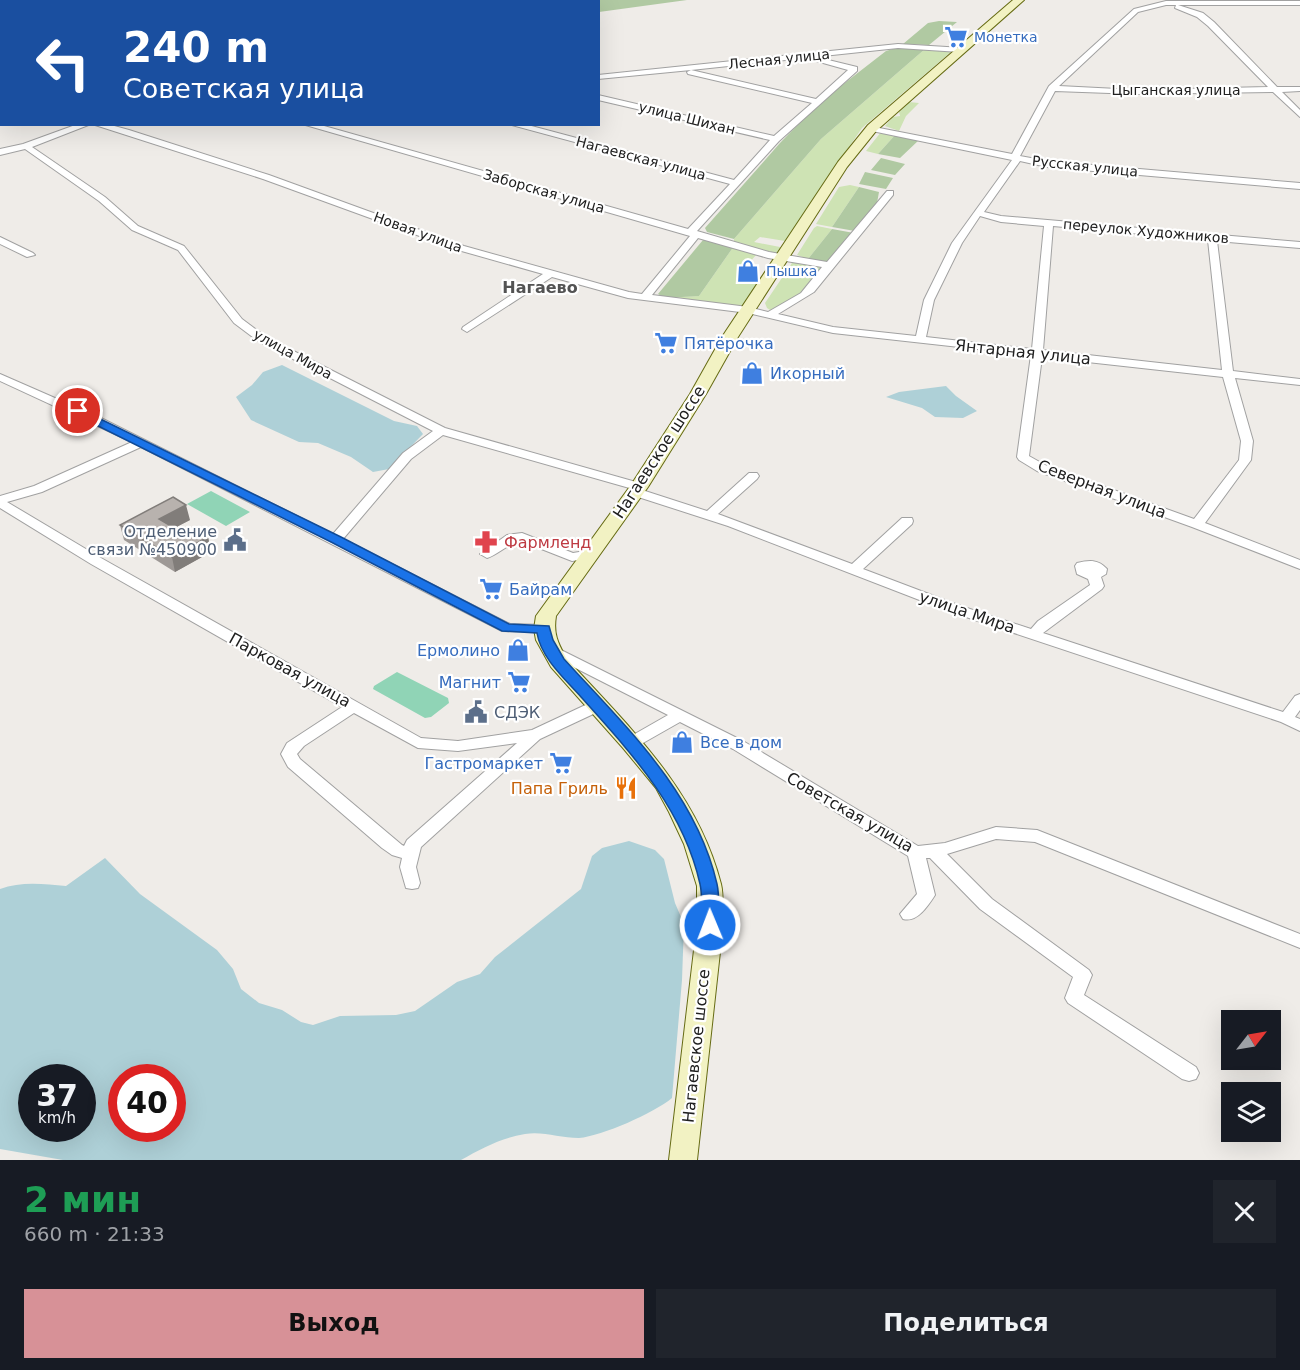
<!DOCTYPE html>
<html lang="ru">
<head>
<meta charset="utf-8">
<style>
  :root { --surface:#171b24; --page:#20242c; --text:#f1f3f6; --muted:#9ea1a6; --accent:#d79197 }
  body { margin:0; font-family:"DejaVu Sans",sans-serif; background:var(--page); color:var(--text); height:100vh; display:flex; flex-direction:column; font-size:22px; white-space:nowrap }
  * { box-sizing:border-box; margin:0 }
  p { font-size:20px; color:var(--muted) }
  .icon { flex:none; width:33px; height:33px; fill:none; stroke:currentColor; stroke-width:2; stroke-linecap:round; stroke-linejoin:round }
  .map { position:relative; height:1160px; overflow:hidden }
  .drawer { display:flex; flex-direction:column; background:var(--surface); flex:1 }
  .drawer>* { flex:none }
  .banner { position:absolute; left:0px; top:0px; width:600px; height:126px; box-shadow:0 6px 24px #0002; background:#1a4fa0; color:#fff; overflow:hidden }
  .needle { width:39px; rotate:59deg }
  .controls { position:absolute; left:1221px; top:1010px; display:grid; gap:12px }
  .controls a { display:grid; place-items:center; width:60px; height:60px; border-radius:0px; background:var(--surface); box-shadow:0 6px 24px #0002; font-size:30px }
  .speed { position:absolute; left:18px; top:1064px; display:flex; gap:12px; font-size:30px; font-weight:700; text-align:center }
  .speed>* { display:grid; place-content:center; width:78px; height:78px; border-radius:50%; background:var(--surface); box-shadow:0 6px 24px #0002; line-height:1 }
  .speed small { font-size:15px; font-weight:400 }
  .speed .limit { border:9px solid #d22; background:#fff; color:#111 }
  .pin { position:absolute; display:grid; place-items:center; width:51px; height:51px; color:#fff; margin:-26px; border:3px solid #fff; border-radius:50%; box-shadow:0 2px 6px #0007 }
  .me { position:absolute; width:66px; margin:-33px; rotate:359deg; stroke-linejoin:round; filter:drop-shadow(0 0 4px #0008) }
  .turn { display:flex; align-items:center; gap:21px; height:126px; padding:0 24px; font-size:27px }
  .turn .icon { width:78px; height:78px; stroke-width:2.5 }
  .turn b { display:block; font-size:42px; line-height:51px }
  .round { display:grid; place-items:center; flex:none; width:63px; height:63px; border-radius:0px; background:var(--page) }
  .overview { display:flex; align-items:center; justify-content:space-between; height:102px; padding:0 24px }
  h1 { font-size:36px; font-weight:800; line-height:45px; color:#1e9e55 }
  .action { display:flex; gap:12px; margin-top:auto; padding:12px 24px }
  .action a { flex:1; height:69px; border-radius:0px; background:var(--accent); color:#111; font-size:24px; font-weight:800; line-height:69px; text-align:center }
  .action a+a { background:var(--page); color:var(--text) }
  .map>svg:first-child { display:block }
  .grass { fill:#cee3b4 }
  .forest { fill:#b0c9a2 }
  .pitch { fill:#90d4b6 }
  .water { fill:#aed0d7; fill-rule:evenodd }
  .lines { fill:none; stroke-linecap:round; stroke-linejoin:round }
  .street-casing { stroke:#a1a1a1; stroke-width:2 }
  .secondary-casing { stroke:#666b13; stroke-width:2 }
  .street { fill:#fff; fill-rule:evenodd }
  .secondary { fill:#f2f2c3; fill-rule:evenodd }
  .wall { fill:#9e9996 }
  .shaded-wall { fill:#817d7a }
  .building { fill:#b8b2ae; stroke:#817d7a; stroke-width:1.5 }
  .route { fill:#1a73e8; stroke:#114b97; stroke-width:1.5 }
  .labels { text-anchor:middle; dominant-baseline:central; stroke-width:4.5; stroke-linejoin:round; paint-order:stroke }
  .far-shop-label { font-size:14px; fill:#366cbe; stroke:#fff; text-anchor:start }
  .far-street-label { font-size:14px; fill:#202020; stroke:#fff }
  .far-quarter-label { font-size:16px; font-weight:bold; fill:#535353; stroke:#fff }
  .shop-label { font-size:16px; fill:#366cbe; stroke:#fff; text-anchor:start }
  .street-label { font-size:16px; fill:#202020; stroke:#fff }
  .service-label { font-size:16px; fill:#4e5e75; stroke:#fff; text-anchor:end }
  .health-label { font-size:16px; fill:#be3a42; stroke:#fff; text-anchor:start }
  .food-label { font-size:16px; fill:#c56008; stroke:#fff; text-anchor:end }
</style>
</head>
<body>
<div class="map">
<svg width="1300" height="1160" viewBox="0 0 1300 1160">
  <rect width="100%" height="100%" fill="#efece8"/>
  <path class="grass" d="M925,49L952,51L862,128L785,241L760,237L754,242L780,247V251L775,253L734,242V239L821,139Z
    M909,102L919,103L906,116L899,131L885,126L893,117L900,116L899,112Z
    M881,132L896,134L878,154L866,151Z
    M850,185L859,187L832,227L816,224L839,187Z
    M817,226L832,229L808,259L797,255L814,228Z
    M734,246L757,254L747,265H743L742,276L759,280L746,305L741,307L675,297L699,296Z
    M794,260L826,267C808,289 798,299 770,310L767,308L765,303Z"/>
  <path class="forest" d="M244,0H687L599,12L598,2Z
    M939,21L957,22L929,45L903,44L928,23Z
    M899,47L925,49L821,139L734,239L707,232L705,228L780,143L819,103L886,51Z
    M896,134L919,140L900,158L878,154Z
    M881,158L905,164L895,175L871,170Z
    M865,172L893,178L886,189L859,184Z
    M859,187L879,192L877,203L855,231L832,227Z
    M832,229L854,233L829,263L808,259Z
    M703,240L734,246L699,296L665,298L658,294Z"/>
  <path class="pitch" d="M211,491L250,512L226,526L187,504Z
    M397,672L448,698L449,703L431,717L425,718L373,689L374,686Z"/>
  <path class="water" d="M282,365L394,421L417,426L423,434L389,469L373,472L351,457L318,443L299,442L251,420L236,397L252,385L263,372Z
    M946,386L956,396L977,411L963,418L935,417L922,408L886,397L899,392Z
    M629,841L655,850L664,859L675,903L684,924L682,980L672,1098C654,1113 602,1136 579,1138C560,1138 543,1131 525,1134C501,1138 482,1148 461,1160H63L0,1149V889C21,881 44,884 66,886L105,858L140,894L217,950L233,969L241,989L259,1003L282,1010L301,1022L313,1025L340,1016L396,1015L415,1011L457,982L480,974L495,957L581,889L592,856L602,848ZM32,1077H82V1128H32ZM122,1077H172V1128H122Z"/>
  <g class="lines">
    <g class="street-casing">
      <path id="street" d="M81,0H89L90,2H82Z
        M187,0H194L186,2Z
        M1166,1H1300V5H1178L1203,13L1214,22L1277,87H1300V91L1282,92L1300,110V117L1273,92L1137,94L1055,91L1020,156L1047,161L1300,183V189L1047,167L1020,161L984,212L1001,216L1300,242V248L1217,241L1233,371L1300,379V385L1235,378L1253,441L1251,460L1205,523L1300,560V569L1192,527L1037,471L1019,460L1017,457L1031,355L833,333L748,313L628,298L552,277L467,332L462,329L463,327L543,274L458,250L263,179L92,124H107L129,130L269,175L464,246L629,292L642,294L690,236L302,124H317L688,229L730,184L508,124H524L734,180L770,140L598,100V95L774,136L812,103L688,74L687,72L691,70L598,79V75L898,44L963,48L964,50L960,52L898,48L691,70L816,99L848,70L816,61V57L857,67V71L779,141L697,231L769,252L827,262L887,191H893V195L814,292L778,314L833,327L916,336L924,300L952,243L1012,160L872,131L868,128L869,126L1012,154L1049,86L1134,9ZM1166,5H1176L1175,8L1197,17L1208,26L1268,87L1137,90L1059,86L1138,12ZM980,216L1001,222L1044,226L1032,349L926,337L934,300L962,243ZM1053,226L1208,240L1222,370L1043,350ZM698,238L768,258L822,267L801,293L768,312L748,307L652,295ZM1042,357L1223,377L1241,441L1239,460L1194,519L1045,465L1029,456Z
        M0,7H2L0,12Z
        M78,124H91L32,147L105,197L138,226L184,246L242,319L266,337L445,428L643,484L645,487L642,490L707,511L749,473H757L759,476L757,479L718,514L852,564L902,518H912L913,521L912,524L863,569L958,605L1031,629L1038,621L1090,585L1088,579L1077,574L1075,566L1077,563C1089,560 1098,559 1107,569L1106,574L1101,577L1104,586L1102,589L1043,633L1283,712L1295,696L1300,694V710L1295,717L1300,719V731L1281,722L948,611L728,526L632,495L630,492L633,489L443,435L411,459L343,539L510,624L544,625L549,626L551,629L549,632L502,631L141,447L42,492L7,502L101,558L421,738L458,741L532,730L594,701H604L606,705L604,709L540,739L421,847L416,867L420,883L418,888L412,889L406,888L400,867L402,858L392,855L382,848L288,767L281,754L287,743L342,707L91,564L0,508V496L34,486L132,442L0,381V374L103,419L333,534L403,453L433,431L258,341L234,323L178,250L132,230L99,201L25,149L0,155V149L23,144ZM354,713L418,748L458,751L517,743L407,840L404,846L402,845L300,759L297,754L304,746Z
        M0,237L33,253L35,255L27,257L0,244Z
        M522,533L573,553L591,550L598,554L596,557L572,561L521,541C508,543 499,554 487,558L480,554L507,535Z
        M551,645L743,741L918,846L945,843L996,827L1037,830L1300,934V948L1035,842L996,839L947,854L992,899L1089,970L1092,975L1084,995L1196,1067L1199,1073L1196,1079L1189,1081L1182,1079L1068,1003L1065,998L1073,977L980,909L930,858H926L935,895C928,906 917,923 903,919L900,914L917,894L908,856L733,749L680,722L636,747H626L623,743L626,739L668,715L546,653L544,650Z"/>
    </g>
    <g class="secondary-casing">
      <path id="secondary" d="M1013,0H1024L876,131L847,167L738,337L706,394L648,487L556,616C553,634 558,643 566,658C629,727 697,790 721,884C724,896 722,912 723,925L697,1160H669L697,925V886L684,844L669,812L656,788L623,748L551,667L536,640L534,629L536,616L631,485L690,394L722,337L838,162L868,125Z"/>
    </g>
    <use href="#street" class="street"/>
    <use href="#secondary" class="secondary"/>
  </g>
  <path class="wall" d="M190,520L174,528L186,535L208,537L211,552L175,572L124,540L120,525Z"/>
  <path class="shaded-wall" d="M186,505L190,520L163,534L159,519Z
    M208,537L211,552L175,572L172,557Z"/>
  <path class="building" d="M173,497L186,505L159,519L186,535L196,530L208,537L172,557L120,525Z"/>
  <path class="route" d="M78,408L341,537L509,624L549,626L553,640L564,659C625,726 696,792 717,884C720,897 718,912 719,925L716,930L710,932L704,930L701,925C701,912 703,897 700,884C683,808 631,753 581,697C565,679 541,658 537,633L502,631L331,542L74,414V409Z"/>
  <defs>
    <g id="supermarket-bare" transform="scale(1.8)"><path d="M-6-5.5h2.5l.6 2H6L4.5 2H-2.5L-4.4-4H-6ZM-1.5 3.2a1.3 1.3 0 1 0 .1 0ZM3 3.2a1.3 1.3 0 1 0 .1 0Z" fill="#3f7fe0" stroke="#fff" stroke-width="2.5" paint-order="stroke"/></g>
    <g id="shop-bare" transform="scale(1.8)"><path d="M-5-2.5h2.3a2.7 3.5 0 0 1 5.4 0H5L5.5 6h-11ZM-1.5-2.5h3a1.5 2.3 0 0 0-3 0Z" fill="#3f7fe0" stroke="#fff" stroke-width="2.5" paint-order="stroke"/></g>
    <g id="civic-bare" transform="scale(1.8)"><path d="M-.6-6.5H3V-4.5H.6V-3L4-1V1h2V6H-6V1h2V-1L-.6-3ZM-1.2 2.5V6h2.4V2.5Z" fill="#5c6f8a" stroke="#fff" stroke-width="2.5" paint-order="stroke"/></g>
    <g id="pharmacy-bare" transform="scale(1.8)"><path d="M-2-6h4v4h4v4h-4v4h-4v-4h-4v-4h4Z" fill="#e0444e" stroke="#fff" stroke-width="2.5" paint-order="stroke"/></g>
    <g id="restaurant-bare" transform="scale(1.8)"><path d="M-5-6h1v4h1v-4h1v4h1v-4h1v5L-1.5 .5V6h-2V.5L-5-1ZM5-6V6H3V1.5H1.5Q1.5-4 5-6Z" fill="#e8710a" stroke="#fff" stroke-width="2.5" paint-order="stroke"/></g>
  </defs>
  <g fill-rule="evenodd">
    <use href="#supermarket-bare" x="956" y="37"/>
    <use href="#shop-bare" x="748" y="271"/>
    <use href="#supermarket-bare" x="666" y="343"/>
    <use href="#shop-bare" x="752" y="373"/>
    <use href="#civic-bare" x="235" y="540"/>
    <use href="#pharmacy-bare" x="486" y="542"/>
    <use href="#supermarket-bare" x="491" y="589"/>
    <use href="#shop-bare" x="518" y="650"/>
    <use href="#supermarket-bare" x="519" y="682"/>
    <use href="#civic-bare" x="476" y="712"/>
    <use href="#shop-bare" x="682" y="742"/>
    <use href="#supermarket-bare" x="561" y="763"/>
    <use href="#restaurant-bare" x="626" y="788"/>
  </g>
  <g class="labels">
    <g class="far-shop-label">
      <text x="974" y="37">Монетка</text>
      <text x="766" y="271">Пышка</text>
    </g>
    <g class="far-street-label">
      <text transform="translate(779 59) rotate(-6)">Лесная улица</text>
      <text x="1176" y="90">Цыганская улица</text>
      <text transform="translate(687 118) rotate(14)">улица Шихан</text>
      <text transform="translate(641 158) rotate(15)">Нагаевская улица</text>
      <text transform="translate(1085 166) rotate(6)">Русская улица</text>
      <text transform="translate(544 191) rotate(16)">Заборская улица</text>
      <text transform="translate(1146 231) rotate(5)">переулок Художников</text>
      <text transform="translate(418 232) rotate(20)">Новая улица</text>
      <text transform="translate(293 354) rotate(29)">улица Мира</text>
    </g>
    <g class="far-quarter-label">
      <text x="540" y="287">Нагаево</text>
    </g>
    <g class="shop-label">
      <text x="684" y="343">Пятёрочка</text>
      <text x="770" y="373">Икорный</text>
      <text x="509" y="589">Байрам</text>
      <text x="500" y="650" text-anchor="end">Ермолино</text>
      <text x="501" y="682" text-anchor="end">Магнит</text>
      <text x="700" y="742">Все в дом</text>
      <text x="543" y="763" text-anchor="end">Гастромаркет</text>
    </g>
    <g class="street-label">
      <text transform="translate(1023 352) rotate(6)">Янтарная улица</text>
      <text transform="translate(659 452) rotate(-57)">Нагаевское шоссе</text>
      <text transform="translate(1102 489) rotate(21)">Северная улица</text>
      <text transform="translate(967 612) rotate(19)">улица Мира</text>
      <text transform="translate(290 670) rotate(29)">Парковая улица</text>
      <text transform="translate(850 812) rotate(30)">Советская улица</text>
      <text transform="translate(696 1046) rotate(-84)">Нагаевское шоссе</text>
    </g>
    <g class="service-label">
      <text x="217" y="531">Отделение<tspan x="217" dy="18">связи №450900</tspan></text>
      <text x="494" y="712" text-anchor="start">СДЭК</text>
    </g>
    <g class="health-label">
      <text x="504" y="542">Фармленд</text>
    </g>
    <g class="food-label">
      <text x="608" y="788">Папа Гриль</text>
    </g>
  </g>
</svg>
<div class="controls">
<a><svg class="needle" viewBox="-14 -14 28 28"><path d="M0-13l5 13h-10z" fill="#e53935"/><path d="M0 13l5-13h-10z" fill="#9ea1a6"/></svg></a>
<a><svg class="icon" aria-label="layers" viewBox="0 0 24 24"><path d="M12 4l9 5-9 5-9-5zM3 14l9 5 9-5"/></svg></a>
</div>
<div class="speed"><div>37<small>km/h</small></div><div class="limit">40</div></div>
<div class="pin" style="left:78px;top:411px;background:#d93025"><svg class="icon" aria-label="arrive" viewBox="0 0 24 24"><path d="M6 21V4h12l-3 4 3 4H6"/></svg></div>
<svg class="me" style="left:710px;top:925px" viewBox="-20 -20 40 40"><circle r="17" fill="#1a73e8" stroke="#fff" stroke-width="3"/><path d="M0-11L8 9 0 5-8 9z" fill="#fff"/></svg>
<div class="banner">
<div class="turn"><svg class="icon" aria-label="left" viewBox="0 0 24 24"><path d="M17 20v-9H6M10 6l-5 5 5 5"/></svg><div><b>240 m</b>Советская улица</div></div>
</div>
</div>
<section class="drawer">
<div class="overview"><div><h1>2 мин</h1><p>660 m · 21:33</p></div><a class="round"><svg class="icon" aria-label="close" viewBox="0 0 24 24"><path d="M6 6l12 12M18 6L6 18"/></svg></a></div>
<div class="action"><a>Выход</a><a>Поделиться</a></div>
</section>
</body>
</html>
